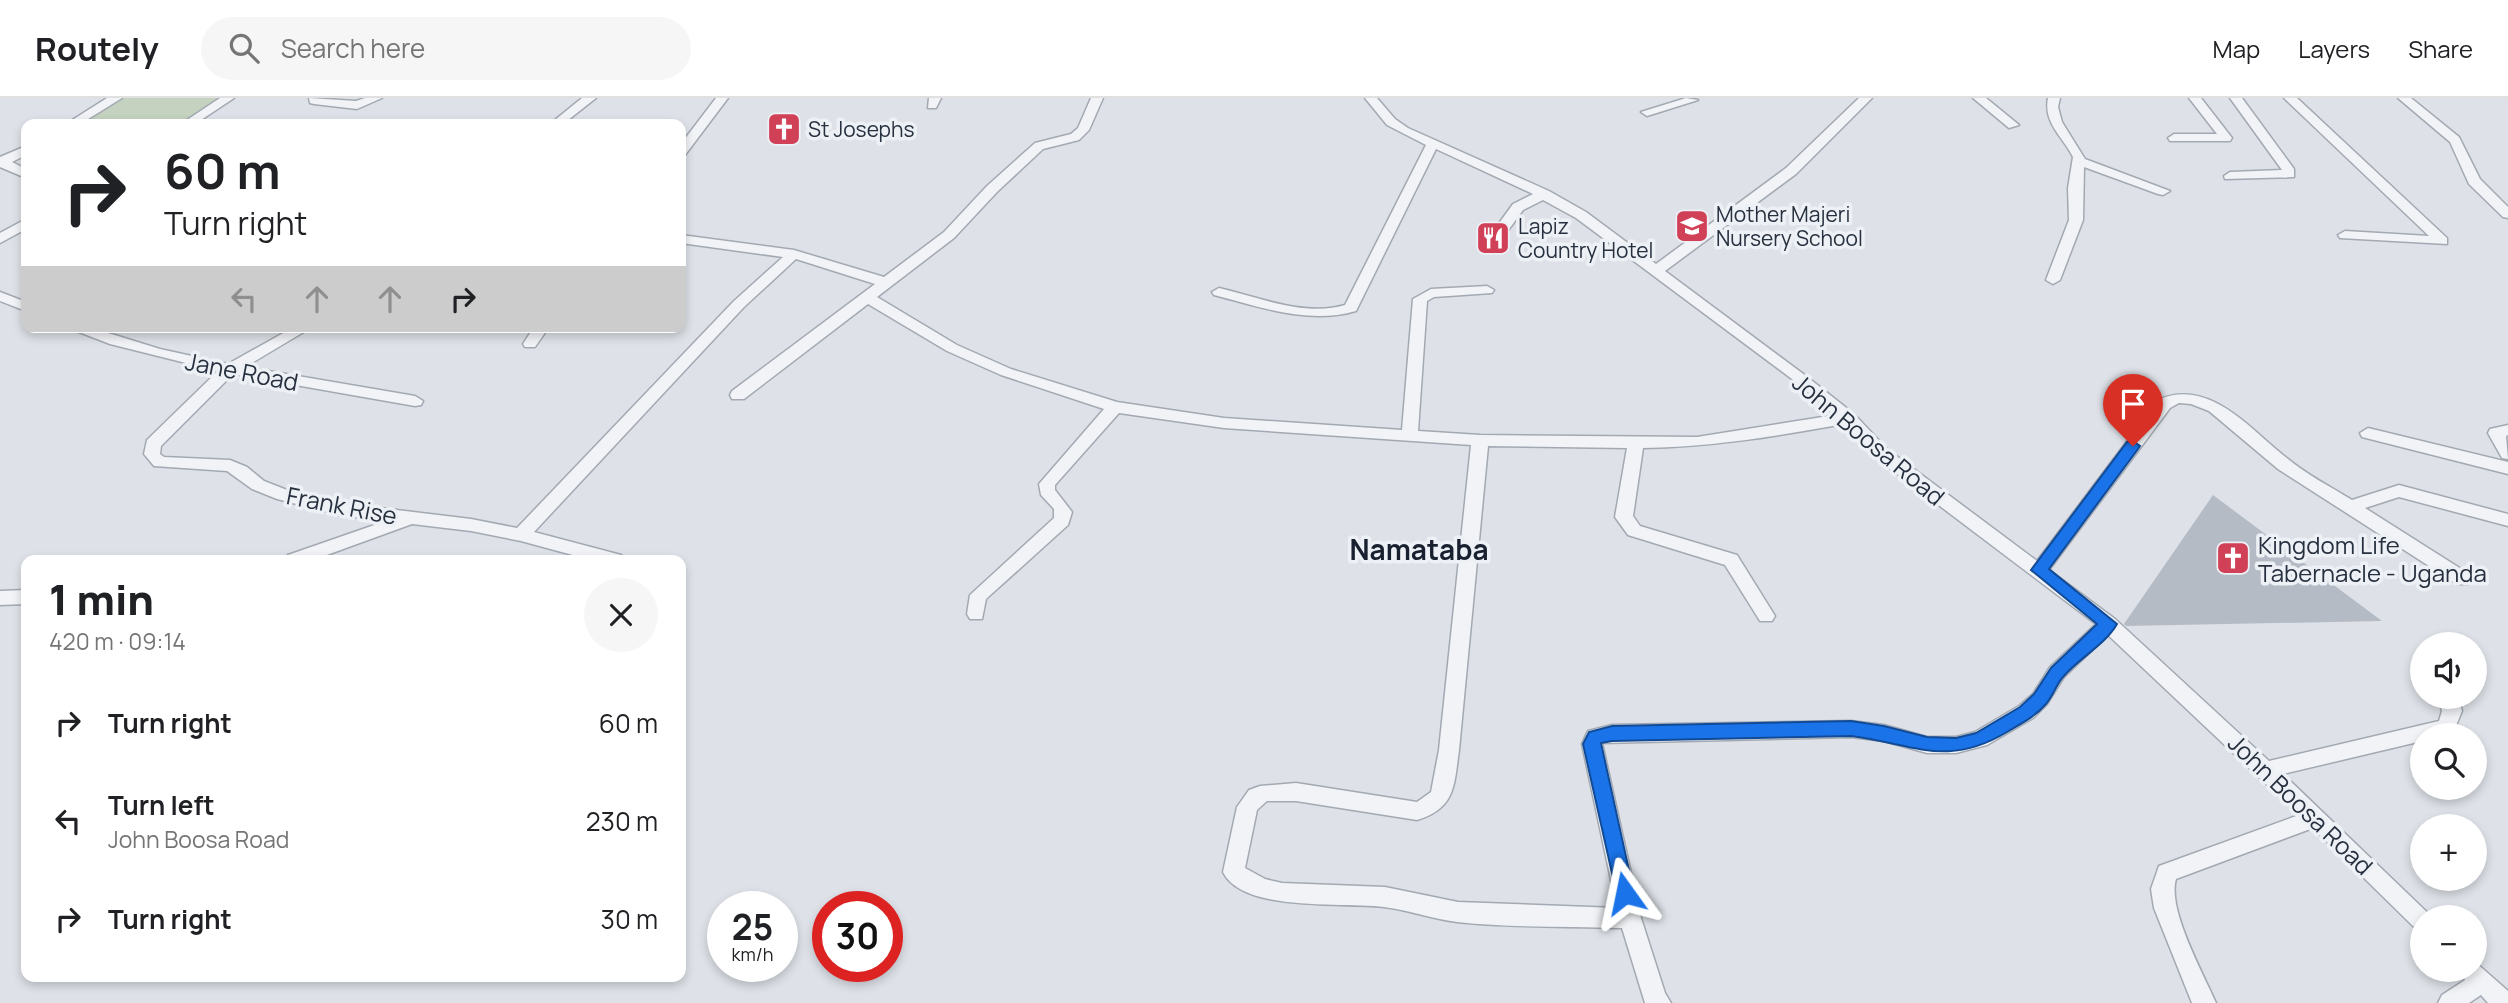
<!DOCTYPE html>
<html lang="en">
<head>
<meta charset="utf-8">
<style>
  :root { --surface:#fff; --page:#f6f6f6; --text:#202124; --muted:#757577; --line:#e0e0e0 }
  body { margin:0; font-family:Manrope,sans-serif; background:var(--page); color:var(--text); height:100vh; display:flex; flex-direction:column; font-size:26px; white-space:nowrap }
  * { box-sizing:border-box; margin:0 }
  p { font-size:23px; color:var(--muted) }
  .icon { flex:none; width:38px; height:38px; fill:none; stroke:currentColor; stroke-width:2; stroke-linecap:round; stroke-linejoin:round }
  .map { position:relative; flex:1; overflow:hidden }
  .drawer { position:absolute; left:21px; top:457px; width:665px; height:427px; display:flex; flex-direction:column; background:var(--surface); border-radius:14px; box-shadow:0 4px 10px #0003 }
  .drawer>* { flex:none }
  .hud { position:absolute; left:21px; top:21px; width:665px; height:214px; border-radius:14px; box-shadow:0 4px 10px #0003; background:#fff; color:var(--text); overflow:hidden }
  .fabs { position:absolute; left:2410px; top:534px; display:grid; gap:14px }
  .fabs a { display:grid; place-items:center; width:77px; height:77px; border-radius:50%; background:var(--surface); box-shadow:0 4px 10px #0003; font-size:35px }
  .speed { position:absolute; left:707px; top:793px; display:flex; gap:14px; font-size:35px; font-weight:700; text-align:center }
  .speed>* { display:grid; place-content:center; width:91px; height:91px; border-radius:50%; background:var(--surface); box-shadow:0 4px 10px #0003; line-height:1 }
  .speed small { font-size:18px; font-weight:400 }
  .speed .limit { border:10px solid #d22; background:#fff; color:#111 }
  .pin { position:absolute; display:grid; place-items:center; width:60px; height:60px; color:#fff; margin:-72px -30px; border-radius:50% 50% 50% 0; rotate:-45deg; box-shadow:0 0 7px #0007 }
  .pin .icon { rotate:45deg }
  .me { position:absolute; width:77px; margin:-38px; rotate:348deg; stroke-linejoin:round; filter:drop-shadow(0 0 5px #0008) }
  .turn { display:flex; align-items:center; gap:24px; height:147px; padding:0 28px; font-size:32px }
  .turn .icon { width:91px; height:91px; stroke-width:2.5 }
  .turn b { display:block; font-size:49px; line-height:60px }
  .lanes { display:flex; align-items:center; height:66px; padding:0 28px; background:#0003; justify-content:center; gap:35px; direction:ltr }
  .lanes .off { opacity:.35 }
  .round { display:grid; place-items:center; flex:none; width:74px; height:74px; border-radius:37px; background:var(--page) }
  .headline { display:flex; align-items:center; justify-content:space-between; height:119px; padding:0 28px }
  h1 { font-size:42px; font-weight:800; line-height:52px }
  ul { padding:0; list-style:none }
  li { display:flex; align-items:center; gap:21px; height:98px; padding:0 28px }
  li div { flex:1 }
  li b { display:block; font-size:26px }
  li em { font-style:normal }
  header { display:flex; align-items:center; gap:42px; box-sizing:border-box; height:98px; padding:0 35px; background:var(--surface); border-bottom:2px solid var(--line) }
  header strong { font-size:33px }
  nav { display:flex; gap:38px; margin-inline-start:auto; font-size:24px }
  .search { width:490px; height:63px; background:var(--page); display:flex; align-items:center; gap:18px; box-sizing:border-box; padding:0 24px; border-radius:38px; color:var(--muted); font-size:26px }
  .map>svg:first-child { display:block }
  .green { fill:#c4d2bf }
  .building { fill:#b5bbc5 }
  .lines { fill:none; stroke-linecap:round; stroke-linejoin:round }
  .minor-casing { stroke:#a3a9b2; stroke-width:3 }
  .minor { fill:#f1f3f6; fill-rule:evenodd }
  .route { fill:#1a73e8; stroke:#114b97; stroke-width:2 }
  .labels { text-anchor:middle; dominant-baseline:central; stroke-width:7; stroke-linejoin:round; paint-order:stroke }
  .far-poi-label { font-size:21px; fill:#27303f; stroke:#edf1f6; text-anchor:start }
  .street-label { font-size:24px; fill:#27303f; stroke:#edf1f6 }
  .poi-label { font-size:24px; fill:#27303f; stroke:#edf1f6; text-anchor:start }
  .quarter-label { font-size:28px; font-weight:bold; fill:#192130; stroke:#edf1f6 }
</style>
</head>
<body>
<header>
<strong>Routely</strong>
<div class="search"><svg class="icon" aria-label="search" viewBox="0 0 24 24"><circle cx="10" cy="10" r="6"/><path d="M15 15l6 6"/></svg>Search here</div>
<nav><a>Map</a><a>Layers</a><a>Share</a></nav>
</header>
<div class="map">
<svg width="2508" height="905" viewBox="0 0 2508 905">
  <rect width="100%" height="100%" fill="#dee2e8"/>
  <path class="green" d="M116,0H221L182,26H70Z"/>
  <path class="building" d="M2213,397L2382,523L2126,528L2124,526Z"/>
  <g class="lines">
    <g class="minor-casing">
      <path id="minor" d="M107,0H122L80,26H66Z
        M220,0H234L195,26H181Z
        M309,0L356,3L365,0H382L357,11L314,6L310,5Z
        M582,0H596L563,26H550Z
        M716,0H728L685,57L681,58V46Z
        M929,0H941L936,10H928Z
        M1091,0H1103L1089,32L1079,42L1043,51L997,94L954,140L877,199L957,247L1011,271L1117,304L1224,320L1402,332L1413,201L1431,191L1487,188L1494,192L1492,195L1434,199L1427,203L1418,333L1480,337L1697,339L1835,317L1796,284L1576,120L1543,102L1523,112L1493,153H1483L1481,150L1513,106L1533,96L1436,51L1356,213C1309,227 1260,209 1214,197L1212,194L1219,190C1258,199 1305,219 1345,207L1426,47L1387,27L1365,0H1377L1395,21L1408,30L1549,93L1586,114L1656,166L1786,70L1859,0H1872L1796,76L1665,173L1806,278L1854,316L1887,351L2037,463L2158,302C2210,279 2250,332 2288,361C2307,377 2331,389 2352,402L2399,387L2508,416V428L2399,399L2365,410L2469,476L2472,481L2469,486H2457L2278,371L2209,313L2191,306L2179,305L2170,310L2049,472L2115,521L2269,663L2439,623L2442,613L2438,598H2458L2462,613L2453,635L2422,637V643L2283,676L2432,819H2422V832L2414,829L2313,730L2176,781C2167,811 2203,875 2216,905H2192L2154,810L2151,791L2159,768L2299,717L2108,537L2064,579L2047,606L2033,620L1987,647L1956,655H1927L1884,643L1851,639L1602,645L1641,820L1665,895L1671,905H1645L1622,830C1567,828 1511,830 1457,824C1432,821 1409,812 1384,809C1345,804 1243,815 1223,774L1237,709L1249,692L1260,688L1296,685L1417,704L1431,694L1439,652L1471,347L1224,330L1119,315L1055,387V392L1072,414L1068,427L986,501L982,521H970L967,516L970,497L1054,420V411L1041,397L1039,386L1104,311L1001,277L947,253L868,206L744,301H732L730,297L732,293L875,186L796,161L744,209L534,434L621,457L624,462H591L521,443L471,433L412,426L313,462H285L288,457L386,423L339,417L277,401L252,391L227,373L154,368L144,356L147,342L218,273L110,246L66,229H89L160,251L228,266L294,229H312L245,269L415,298L423,303L421,307L415,308L233,276L161,348L160,356L164,359L230,362L247,369L264,383L287,392L339,405L471,421L517,430L734,203L783,159L681,145V137L794,152L884,179L944,134L987,88L1035,45L1071,36L1078,30ZM1844,326L1875,359L2096,526L2050,569L2033,596L2019,608L1975,634L1956,639H1927L1884,627L1851,623L1612,627L1588,633L1582,646L1617,810L1458,804L1385,789L1282,785L1265,781L1245,770L1257,712L1267,703H1296L1417,722C1456,710 1454,687 1459,652L1488,348L1627,350L1615,419L1628,437L1725,467L1760,523H1772L1775,518L1737,457L1640,428L1633,418L1643,350C1712,349 1777,338 1844,326Z
        M1686,0L1698,2L1647,18L1641,14Z
        M1973,0H1986L2019,27L2009,30Z
        M2048,0H2060L2058,9L2062,24L2085,61L2170,93L2163,97L2158,96L2084,69L2083,122L2060,182L2053,186L2046,182L2069,122L2068,90L2073,59C2063,39 2043,25 2048,0Z
        M2189,0H2201L2232,40L2230,43H2170L2168,40L2174,36H2217Z
        M2230,0H2242L2294,71V79L2225,81L2224,78L2230,74L2282,72Z
        M2284,0H2297L2447,140V146L2340,140L2338,137L2345,133L2429,138Z
        M2398,0H2411L2459,39L2480,81L2508,109V120L2503,119L2469,86L2450,44Z
        M26,48V57L12,64L26,71V80L0,69V59Z
        M26,121V131L0,145V135Z
        M0,194L26,204V213L0,203Z
        M534,229H549L535,249H525L523,246Z
        M2508,327V337L2506,338L2508,361L2502,360L2488,335L2490,331Z
        M2368,330L2508,364V376L2362,339L2360,335Z
        M26,492V506L0,507V493Z
        M2474,863L2508,893V905H2488L2481,897L2469,905H2438L2442,897L2465,882L2460,872H2474Z"/>
    </g>
    <use href="#minor" class="minor"/>
  </g>
  <path class="route" d="M2133,343L2140,348L2138,351L2049,471L2117,526C2105,547 2079,560 2063,579C2056,587 2053,598 2046,606C2035,619 2020,626 2007,634C1947,670 1914,646 1851,638L1612,643L1601,645L1634,795L1632,802L1625,804L1618,802L1583,646L1589,634L1612,628L1851,623L1884,628L1927,639L1956,640L1976,635L2020,609L2034,596L2051,570L2097,526L2031,472L2127,344Z"/>
  <defs>
    <g id="church-square" transform="scale(1.75)"><rect x="-9" y="-9" width="18" height="18" rx="4" fill="#d04057" stroke="#edf1f6"/><path d="M-1.2-6h2.4v3.5h3.3v2.4h-3.3V6h-2.4V-.1h-3.3v-2.4h3.3Z" fill="#fff"/></g>
    <g id="school-square" transform="scale(1.75)"><rect x="-9" y="-9" width="18" height="18" rx="4" fill="#d04057" stroke="#edf1f6"/><path d="M0-5L7-2L0 1L-7-2ZM-4 1L0 2.5L4 1V4Q0 6-4 4Z" fill="#fff"/></g>
    <g id="restaurant-square" transform="scale(1.75)"><rect x="-9" y="-9" width="18" height="18" rx="4" fill="#d04057" stroke="#edf1f6"/><path d="M-5-6h1v4h1v-4h1v4h1v-4h1v5L-1.5 .5V6h-2V.5L-5-1ZM5-6V6H3V1.5H1.5Q1.5-4 5-6Z" fill="#fff"/></g>
  </defs>
  <g fill-rule="evenodd">
    <use href="#church-square" x="784" y="31"/>
    <use href="#school-square" x="1692" y="128"/>
    <use href="#restaurant-square" x="1493" y="140"/>
    <use href="#church-square" x="2233" y="460"/>
  </g>
  <g class="labels">
    <g class="far-poi-label">
      <text x="808" y="31">St Josephs</text>
      <text x="1716" y="116">Mother Majeri<tspan x="1716" dy="24">Nursery School</tspan></text>
      <text x="1518" y="128">Lapiz<tspan x="1518" dy="24">Country Hotel</tspan></text>
    </g>
    <g class="street-label">
      <text transform="translate(242 273) rotate(11)">Jane Road</text>
      <text transform="translate(1869 341) rotate(40)">John Boosa Road</text>
      <text transform="translate(342 407) rotate(11)">Frank Rise</text>
      <text transform="translate(2301 706) rotate(44)">John Boosa Road</text>
    </g>
    <g class="poi-label">
      <text x="2258" y="446">Kingdom Life<tspan x="2258" dy="28">Tabernacle - Uganda</tspan></text>
    </g>
    <g class="quarter-label">
      <text x="1419" y="451">Namataba</text>
    </g>
  </g>
</svg>
<div class="fabs">
<a><svg class="icon" aria-label="sound" viewBox="0 0 24 24"><path d="M4 9h4l5-4v14l-5-4H4zM17 9q2 3 0 6"/></svg></a>
<a><svg class="icon" aria-label="search" viewBox="0 0 24 24"><circle cx="10" cy="10" r="6"/><path d="M15 15l6 6"/></svg></a>
<a>+</a>
<a>−</a>
</div>
<div class="speed"><div>25<small>km/h</small></div><div class="limit">30</div></div>
<div class="pin" style="left:2133px;top:348px;background:#d93025"><svg class="icon" aria-label="arrive" viewBox="0 0 24 24"><path d="M6 21V4h12l-3 4 3 4H6"/></svg></div>
<svg class="me" style="left:1625px;top:795px" viewBox="-20 -20 40 40"><path d="M0-17L14 15 0 8-14 15z" fill="#1a73e8" stroke="#fff" stroke-width="4"/></svg>
<div class="hud">
<div class="turn"><svg class="icon" aria-label="right" viewBox="0 0 24 24"><path d="M7 20v-9h11M14 6l5 5-5 5"/></svg><div><b>60 m</b>Turn right</div></div>
<div class="lanes"><svg class="icon off" aria-label="left" viewBox="0 0 24 24"><path d="M17 20v-9H6M10 6l-5 5 5 5"/></svg><svg class="icon off" aria-label="ahead" viewBox="0 0 24 24"><path d="M12 20V5M6 11l6-6 6 6"/></svg><svg class="icon off" aria-label="ahead" viewBox="0 0 24 24"><path d="M12 20V5M6 11l6-6 6 6"/></svg><svg class="icon" aria-label="right" viewBox="0 0 24 24"><path d="M7 20v-9h11M14 6l5 5-5 5"/></svg></div>
</div>
<section class="drawer">
<div class="headline"><div><h1>1 min</h1><p>420 m · 09:14</p></div><a class="round"><svg class="icon" aria-label="close" viewBox="0 0 24 24"><path d="M6 6l12 12M18 6L6 18"/></svg></a></div>
<ul>
<li><svg class="icon" aria-label="right" viewBox="0 0 24 24"><path d="M7 20v-9h11M14 6l5 5-5 5"/></svg><div><b>Turn right</b></div><em>60 m</em></li>
<li><svg class="icon" aria-label="left" viewBox="0 0 24 24"><path d="M17 20v-9H6M10 6l-5 5 5 5"/></svg><div><b>Turn left</b><p>John Boosa Road</p></div><em>230 m</em></li>
<li><svg class="icon" aria-label="right" viewBox="0 0 24 24"><path d="M7 20v-9h11M14 6l5 5-5 5"/></svg><div><b>Turn right</b></div><em>30 m</em></li>
</ul>
</section>
</div>
</body>
</html>
